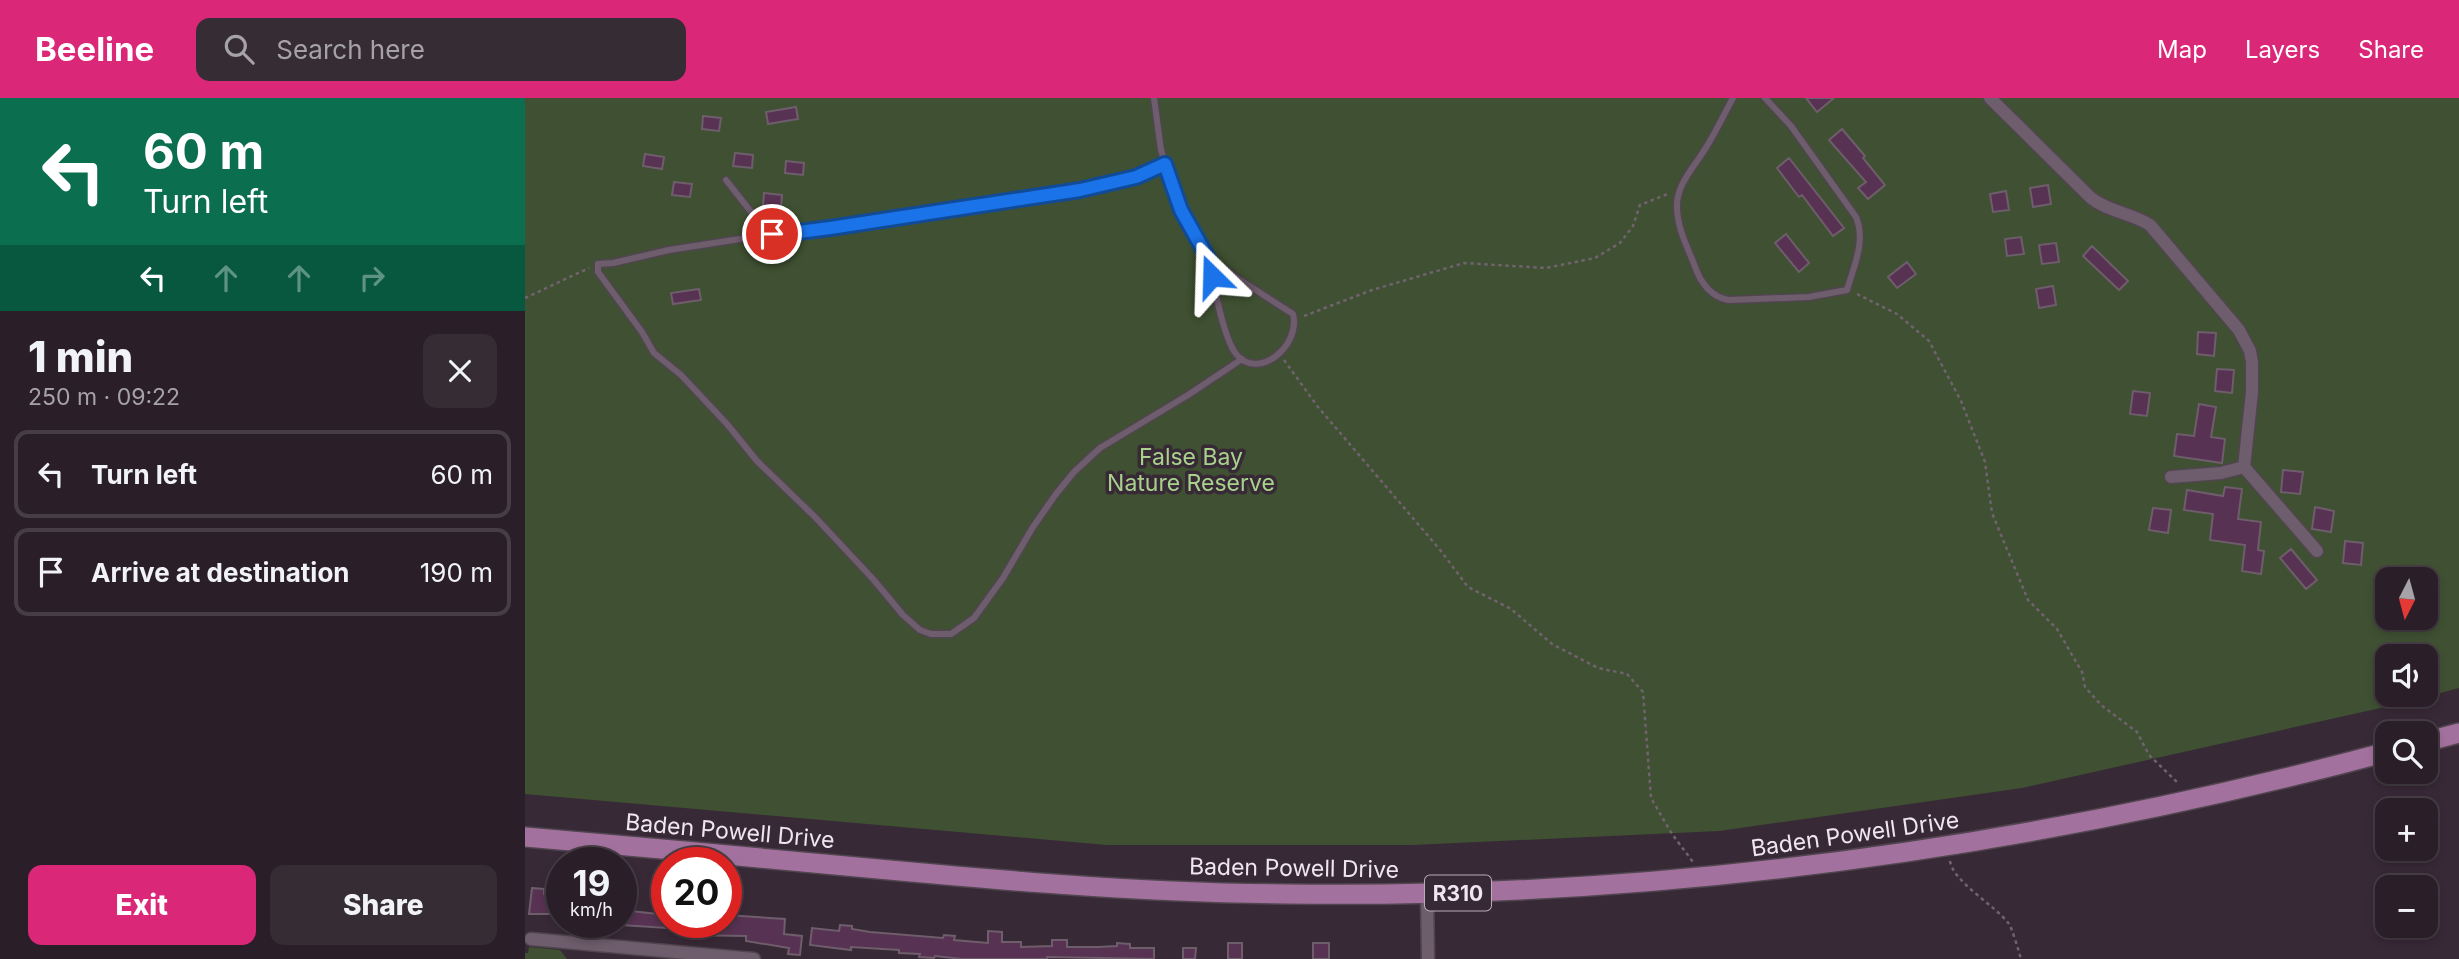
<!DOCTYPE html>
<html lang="en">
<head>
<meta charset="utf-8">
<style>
  :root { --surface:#2a1f28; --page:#362c34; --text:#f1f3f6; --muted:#a5a2a8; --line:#463d45; --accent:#db2777 }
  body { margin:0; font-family:Inter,sans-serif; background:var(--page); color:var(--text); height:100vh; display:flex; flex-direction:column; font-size:26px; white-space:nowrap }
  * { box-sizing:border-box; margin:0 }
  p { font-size:23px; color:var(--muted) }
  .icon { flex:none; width:38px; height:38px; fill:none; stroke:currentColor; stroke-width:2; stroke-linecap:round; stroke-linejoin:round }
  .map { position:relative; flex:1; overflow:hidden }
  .side { display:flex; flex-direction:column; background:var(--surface); width:525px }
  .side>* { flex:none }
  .hud { background:#0b6e4f; color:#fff; overflow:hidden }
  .needle { width:46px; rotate:186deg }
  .tools { position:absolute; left:1850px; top:469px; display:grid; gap:14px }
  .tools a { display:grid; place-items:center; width:63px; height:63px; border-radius:14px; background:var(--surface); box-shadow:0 4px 10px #0003,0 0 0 2px var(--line); font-size:35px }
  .speed { position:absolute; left:21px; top:749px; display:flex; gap:14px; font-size:35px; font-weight:700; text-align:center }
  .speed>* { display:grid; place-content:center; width:91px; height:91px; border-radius:50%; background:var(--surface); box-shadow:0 4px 10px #0003,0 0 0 2px var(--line); line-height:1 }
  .speed small { font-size:18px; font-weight:400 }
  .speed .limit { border:10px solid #d22; background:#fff; color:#111 }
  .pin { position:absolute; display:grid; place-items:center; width:60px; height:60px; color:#fff; margin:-30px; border:4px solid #fff; border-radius:50%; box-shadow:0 2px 7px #0007 }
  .me { position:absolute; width:77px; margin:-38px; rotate:338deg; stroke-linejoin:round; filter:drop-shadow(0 0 5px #0008) }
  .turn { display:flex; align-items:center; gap:24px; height:147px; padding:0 28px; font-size:32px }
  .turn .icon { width:91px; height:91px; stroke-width:2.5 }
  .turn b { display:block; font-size:49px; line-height:60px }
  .lanes { display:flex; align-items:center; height:66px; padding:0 28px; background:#0003; justify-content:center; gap:35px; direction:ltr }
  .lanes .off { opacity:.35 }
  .round { display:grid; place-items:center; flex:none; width:74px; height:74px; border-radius:14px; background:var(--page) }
  .headline { display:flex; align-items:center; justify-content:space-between; height:119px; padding:0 28px }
  h1 { font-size:42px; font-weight:800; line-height:52px }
  .button { display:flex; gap:14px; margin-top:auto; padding:14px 28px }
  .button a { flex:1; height:80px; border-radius:14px; background:var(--accent); color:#fff; font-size:28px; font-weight:800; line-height:80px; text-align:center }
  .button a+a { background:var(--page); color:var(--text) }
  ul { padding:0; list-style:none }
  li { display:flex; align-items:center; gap:21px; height:88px; margin:0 14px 10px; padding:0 14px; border:4px solid var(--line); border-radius:14px }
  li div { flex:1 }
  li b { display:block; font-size:26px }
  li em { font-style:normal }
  header { display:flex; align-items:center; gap:42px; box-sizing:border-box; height:98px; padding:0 35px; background:var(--accent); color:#fff }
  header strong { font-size:33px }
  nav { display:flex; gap:38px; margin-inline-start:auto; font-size:24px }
  .search { width:490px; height:63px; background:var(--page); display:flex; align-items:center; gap:18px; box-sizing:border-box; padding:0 24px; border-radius:14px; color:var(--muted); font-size:26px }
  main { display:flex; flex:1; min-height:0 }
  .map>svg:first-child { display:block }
  .green { fill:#3f5132; fill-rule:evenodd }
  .building { fill:#583253; stroke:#6e5d6b; stroke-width:2 }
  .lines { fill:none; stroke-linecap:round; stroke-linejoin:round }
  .lane-casing { stroke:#514550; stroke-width:9 }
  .street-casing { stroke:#514550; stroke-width:15 }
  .primary-casing { stroke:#514550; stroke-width:22 }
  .path { stroke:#70626e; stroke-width:2.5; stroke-dasharray:3.5 3.5; stroke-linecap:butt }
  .lane { stroke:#6e5d6c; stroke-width:6 }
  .street { stroke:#6e5d6c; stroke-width:12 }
  .primary { stroke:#a3719d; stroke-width:19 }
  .route-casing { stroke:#114b97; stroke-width:18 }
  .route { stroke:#1a73e8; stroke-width:12 }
  .labels { text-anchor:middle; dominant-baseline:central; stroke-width:7; stroke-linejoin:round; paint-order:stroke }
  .shield { fill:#382936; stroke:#b9adb7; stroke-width:2 }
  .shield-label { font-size:21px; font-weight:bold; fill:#f0e6ee }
  .park-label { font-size:23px; fill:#a8d18b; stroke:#382936 }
  .street-label { font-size:23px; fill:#f0e6ee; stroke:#382936 }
</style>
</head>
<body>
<header>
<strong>Beeline</strong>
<div class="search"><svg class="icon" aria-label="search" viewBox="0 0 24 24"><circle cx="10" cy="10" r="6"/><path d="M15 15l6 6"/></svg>Search here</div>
<nav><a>Map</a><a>Layers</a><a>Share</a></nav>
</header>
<main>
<section class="side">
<div class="hud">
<div class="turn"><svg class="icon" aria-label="left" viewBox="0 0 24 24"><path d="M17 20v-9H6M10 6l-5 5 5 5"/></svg><div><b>60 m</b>Turn left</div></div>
<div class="lanes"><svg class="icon" aria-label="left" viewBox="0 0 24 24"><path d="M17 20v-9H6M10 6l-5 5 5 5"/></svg><svg class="icon off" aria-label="ahead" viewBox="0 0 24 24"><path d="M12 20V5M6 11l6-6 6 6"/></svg><svg class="icon off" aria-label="ahead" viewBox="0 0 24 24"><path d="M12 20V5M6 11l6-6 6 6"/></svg><svg class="icon off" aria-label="right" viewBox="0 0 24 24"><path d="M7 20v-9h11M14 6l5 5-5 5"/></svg></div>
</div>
<div class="headline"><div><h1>1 min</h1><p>250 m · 09:22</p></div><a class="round"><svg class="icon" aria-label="close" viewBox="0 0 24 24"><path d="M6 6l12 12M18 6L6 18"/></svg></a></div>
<ul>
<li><svg class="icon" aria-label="left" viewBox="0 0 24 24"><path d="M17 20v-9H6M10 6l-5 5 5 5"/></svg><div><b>Turn left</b></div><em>60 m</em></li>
<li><svg class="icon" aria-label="arrive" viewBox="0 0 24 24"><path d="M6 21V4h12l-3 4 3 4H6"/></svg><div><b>Arrive at destination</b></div><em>190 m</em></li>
</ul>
<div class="button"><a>Exit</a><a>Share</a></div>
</section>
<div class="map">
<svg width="1934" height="861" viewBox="0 0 1934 861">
  <rect width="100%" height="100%" fill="#382936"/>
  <path class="green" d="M0,0H1934V590L1878,605L1497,690L1194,733L887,747H582L0,696ZM1862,481H1900V520H1862ZM1862,558H1900V597H1862Z
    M4,849L35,852L42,861H0V855H3Z"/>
  <path class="building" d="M1281,0H1309L1292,14Z
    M271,9L273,21L243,26L241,14Z
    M178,18L196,20L194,33L177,31Z
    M1317,31L1340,58L1338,60L1360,87L1343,101L1333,90L1341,84L1304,42Z
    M210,55L228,57L227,70L208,68Z
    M120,56L139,59L137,71L118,68Z
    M1264,60L1319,130L1308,138L1277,97L1274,99L1252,70Z
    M261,63L279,65L278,77L260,75Z
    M149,84L167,86L165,99L147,97Z
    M1523,87L1526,106L1508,109L1505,90Z
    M1481,93L1484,112L1468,114L1465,96Z
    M239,95L257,97L256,109L238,108Z
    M1261,136L1284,165L1274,174L1250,145Z
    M1496,139L1499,156L1482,158L1480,141Z
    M1531,145L1534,164L1517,166L1514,147Z
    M1567,148L1603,183L1594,192L1558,158Z
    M1382,164L1391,176L1372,190L1363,179Z
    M1528,188L1531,207L1514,210L1511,191Z
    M174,191L176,202L148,206L146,195Z
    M1673,234L1691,235L1689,258L1672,256Z
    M1692,271L1709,272L1707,295L1690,293Z
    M1608,293L1625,295L1622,318L1605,316Z
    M1674,306L1691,309L1686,339L1700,341L1697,365L1649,358L1652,336L1669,338Z
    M1758,372L1778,374L1775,396L1756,394Z
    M1700,389L1717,391L1713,421L1736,424L1733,452L1739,453L1736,476L1717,473L1720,447L1685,442L1688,416L1659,412L1662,392L1698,398Z
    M1790,409L1809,413L1806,434L1787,431Z
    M1628,410L1646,412L1643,435L1624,432Z
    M1820,443L1838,445L1836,467L1818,465Z
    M1766,451L1792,482L1781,491L1755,460Z
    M7,790L19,791V796L37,798V816H4Z
    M96,812L142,817V830L96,827Z
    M201,817L260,821L259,836L277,838L275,857L263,856L264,850L221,843V838L159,837L160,824H201Z
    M315,827L327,828V831L345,834L418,840L419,837L430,838L429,842L463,845V833L477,834V844H496V849L527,848V842H542V849H573L592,848V845L605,846V850H629V861L522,859V861H437L410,858L409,860L394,859L395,856L374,855V852L326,849V852L285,847L287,830L314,833Z
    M703,845H717V861H703Z
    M788,845H804V861H788Z
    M658,850H671L670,861H658Z"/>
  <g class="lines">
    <g class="lane-casing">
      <path id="lane" d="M629,0L636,52L645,81L656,112L684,162L768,216C776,249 732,283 711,256C698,240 688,184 684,162
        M1208,0C1199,16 1192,32 1182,48C1171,67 1151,86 1152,109C1152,129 1162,148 1169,166C1175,184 1185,199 1204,202L1284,199L1322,192C1329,168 1341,143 1331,119L1266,28L1240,0
        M201,82L241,133L258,136L555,92L611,79L640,66
        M247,136L144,152L88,165L73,166V174L117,234L129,255L156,277L202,326L232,363L290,419L348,481L378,517L395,532L406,536H426L449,520L478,480L508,429L531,396L549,374L575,350L663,297L717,261"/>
    </g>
    <g class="street-casing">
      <path id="street" d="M1465,0L1566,100C1584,114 1606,115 1625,127L1714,232L1725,253L1727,264V294L1719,369L1792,453
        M1646,379L1696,375L1719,369
        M902,796L903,861
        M6,841L229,861"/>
    </g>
    <g class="primary-casing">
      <path id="primary" d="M1900,644L1934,635
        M0,739C103,748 207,757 310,767C460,781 611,795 762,796C1134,801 1503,750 1862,654"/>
    </g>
    <path class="path" d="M1332,196L1372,216L1404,243L1436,303L1460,364L1467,415L1503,502L1532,531L1557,574L1560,589L1576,607L1612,634L1624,657L1654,686
      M0,200L64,170
      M779,218L847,192L939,165L1021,170L1070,160L1095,145L1108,128L1115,107L1145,95
      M759,262L793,309L916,453L943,489L986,511L1027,546L1073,570L1102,576L1118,594L1126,700L1147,736L1168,764
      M1425,763C1428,784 1470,807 1484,826C1487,830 1494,854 1496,861"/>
    <use href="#lane" class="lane"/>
    <use href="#street" class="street"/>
    <use href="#primary" class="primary"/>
  </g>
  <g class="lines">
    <g class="route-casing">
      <path id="route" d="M247,136H258L305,130L555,92L611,79L640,66L656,112L684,162L687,178"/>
    </g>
    <use href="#route" class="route"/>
  </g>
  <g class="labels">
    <rect class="shield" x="900" y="777.5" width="66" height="35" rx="5"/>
    <g class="shield-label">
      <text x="933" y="795">R310</text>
    </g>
    <g class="park-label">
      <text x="666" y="359">False Bay<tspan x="666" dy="26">Nature Reserve</tspan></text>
    </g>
    <g class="street-label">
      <text transform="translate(205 733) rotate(5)">Baden Powell Drive</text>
      <text transform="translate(1330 736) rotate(-8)">Baden Powell Drive</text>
      <text transform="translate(769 770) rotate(1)">Baden Powell Drive</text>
    </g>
  </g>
</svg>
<div class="tools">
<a><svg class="needle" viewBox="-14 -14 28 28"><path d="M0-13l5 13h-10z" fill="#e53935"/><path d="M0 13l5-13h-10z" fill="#a5a2a8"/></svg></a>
<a><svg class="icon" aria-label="sound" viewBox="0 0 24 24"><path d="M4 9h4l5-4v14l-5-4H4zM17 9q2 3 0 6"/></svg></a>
<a><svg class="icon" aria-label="search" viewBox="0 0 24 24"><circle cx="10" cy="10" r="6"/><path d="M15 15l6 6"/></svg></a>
<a>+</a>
<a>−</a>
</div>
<div class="speed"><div>19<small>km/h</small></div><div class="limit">20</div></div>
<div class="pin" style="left:247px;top:136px;background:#d93025"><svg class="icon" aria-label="arrive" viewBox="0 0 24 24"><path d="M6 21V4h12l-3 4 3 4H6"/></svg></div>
<svg class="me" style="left:687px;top:178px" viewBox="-20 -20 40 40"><path d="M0-17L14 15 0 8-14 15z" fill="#1a73e8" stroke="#fff" stroke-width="4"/></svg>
</div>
</main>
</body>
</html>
